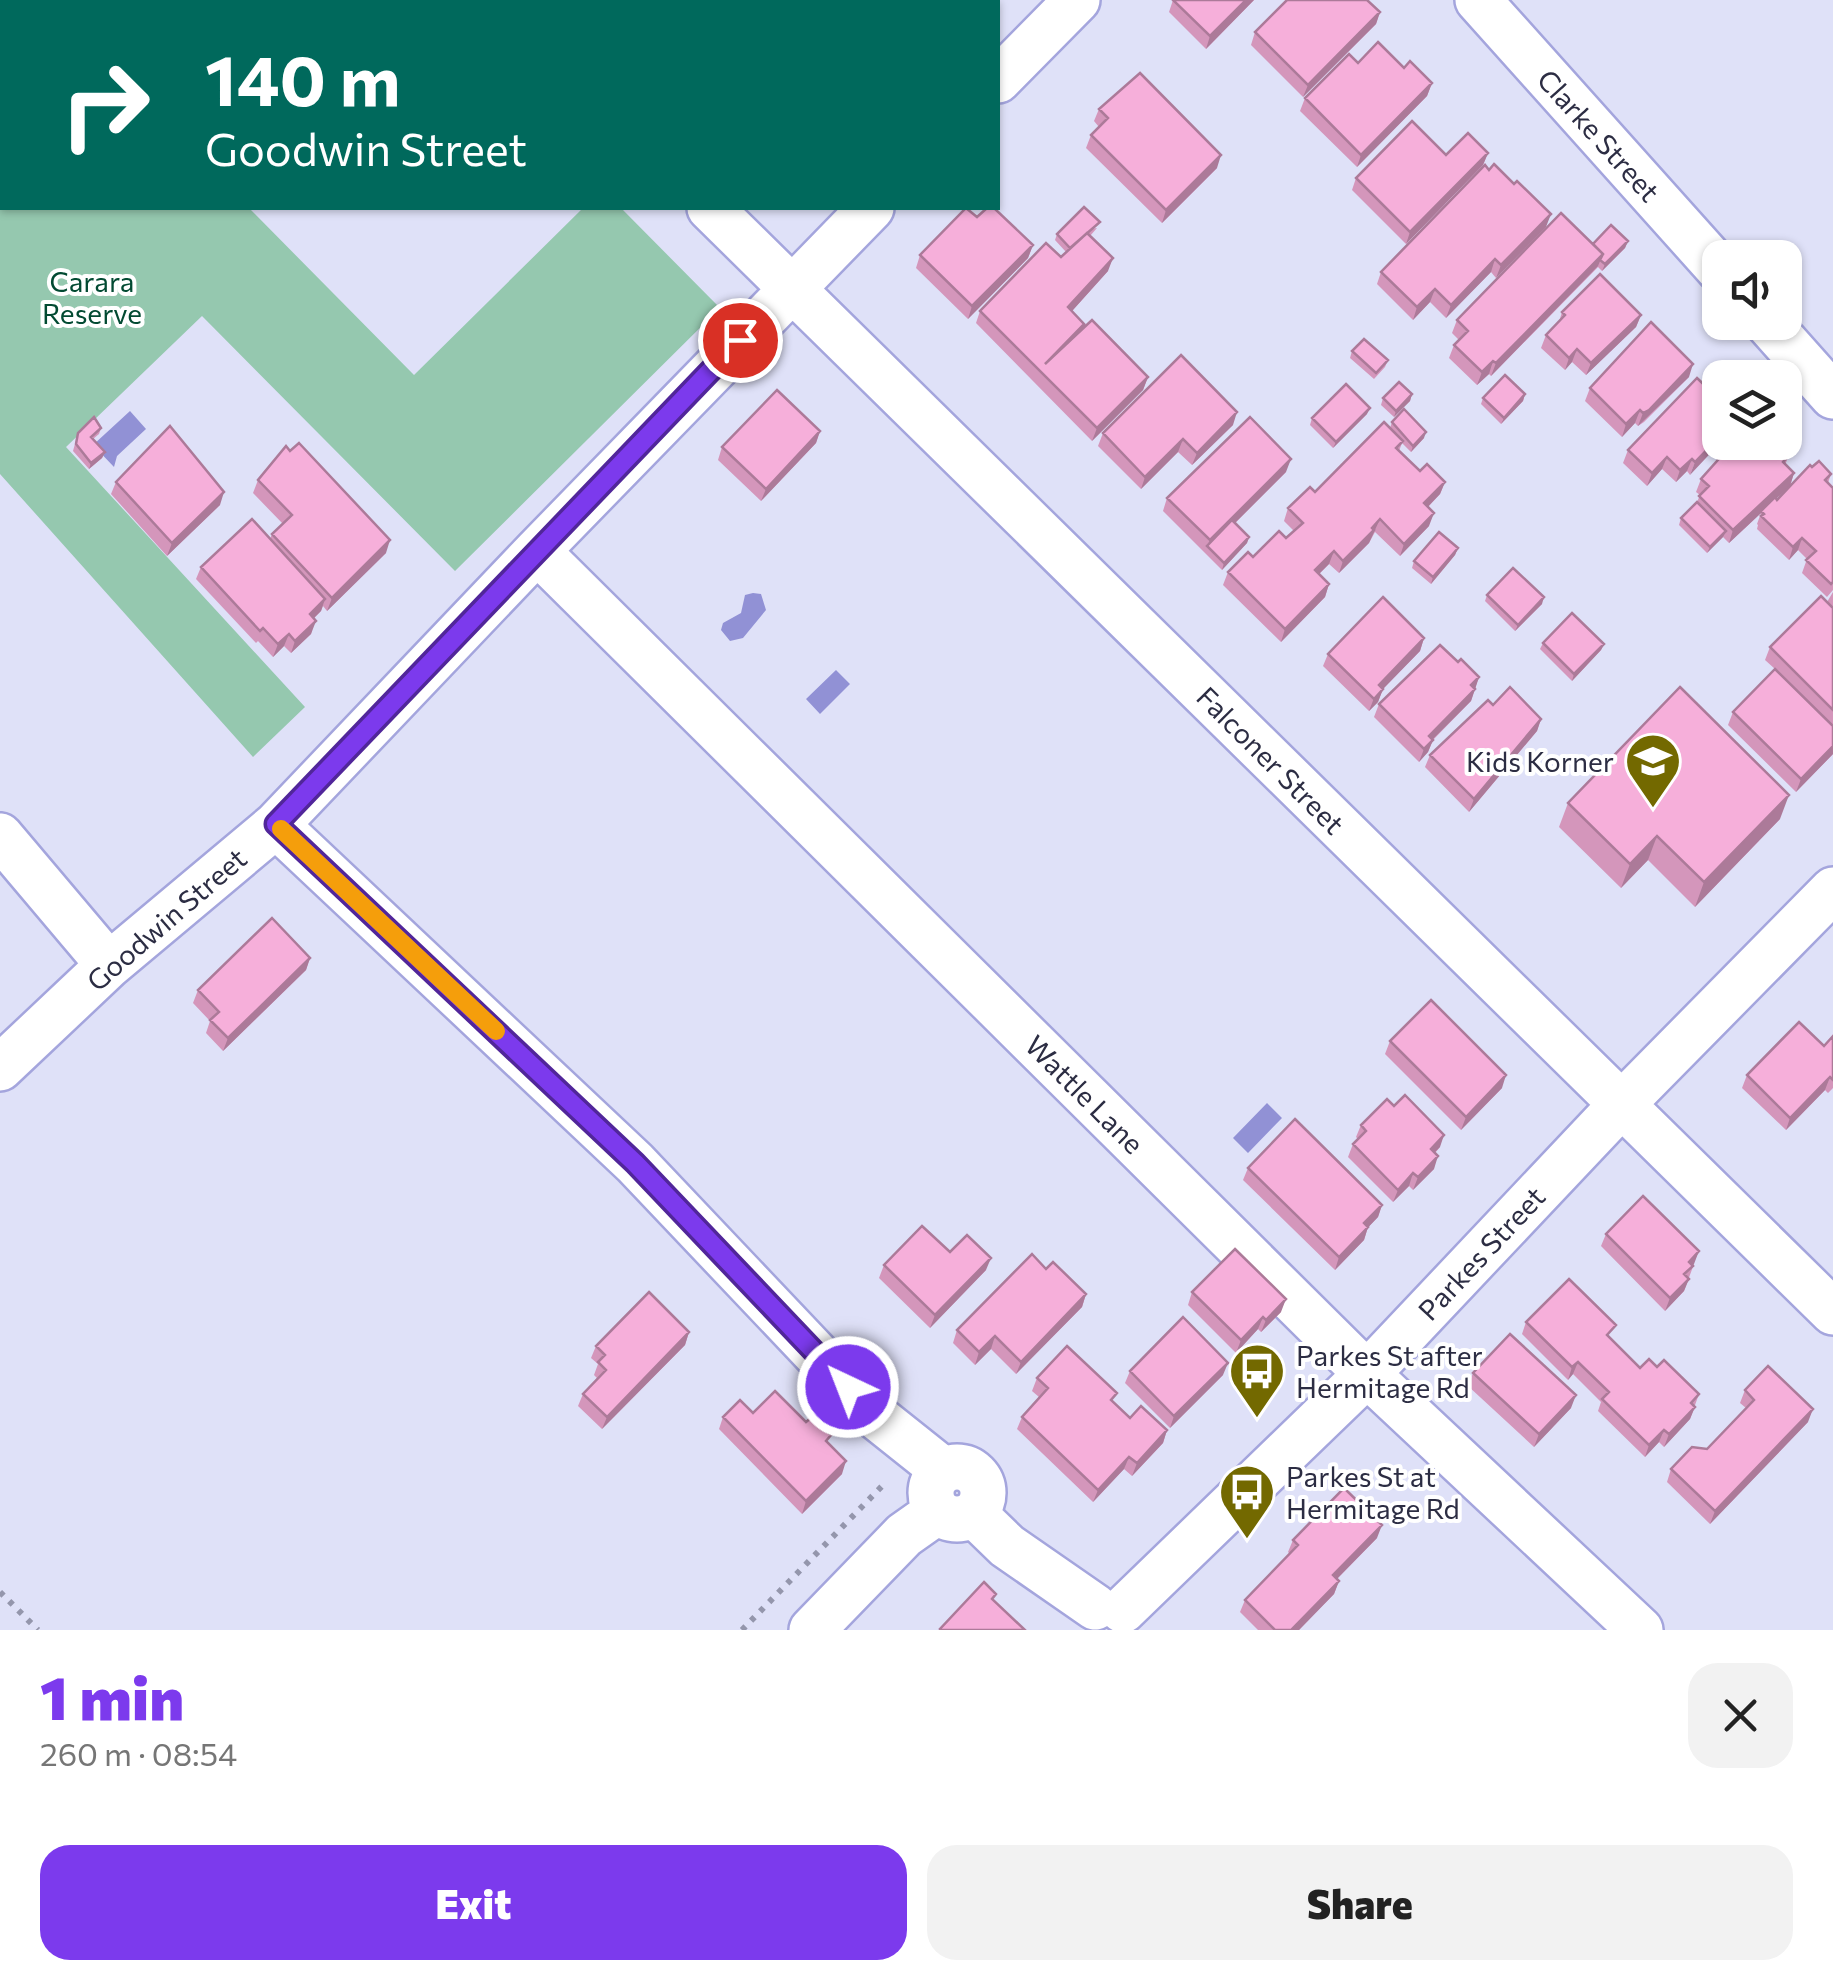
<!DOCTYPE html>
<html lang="en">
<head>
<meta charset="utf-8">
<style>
  :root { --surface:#fff; --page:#f2f2f2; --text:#222; --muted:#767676; --accent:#7c3aed }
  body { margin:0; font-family:Commissioner,sans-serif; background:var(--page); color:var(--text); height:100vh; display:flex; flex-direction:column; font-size:38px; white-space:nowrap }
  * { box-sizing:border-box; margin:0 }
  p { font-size:32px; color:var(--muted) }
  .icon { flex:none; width:55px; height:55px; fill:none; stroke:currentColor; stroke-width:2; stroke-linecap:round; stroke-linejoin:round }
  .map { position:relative; height:1630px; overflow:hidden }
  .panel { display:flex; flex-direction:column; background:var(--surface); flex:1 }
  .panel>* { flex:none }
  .top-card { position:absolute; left:0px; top:0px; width:1000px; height:210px; box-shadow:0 2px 8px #0004; background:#00695c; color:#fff; overflow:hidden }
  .fabs { position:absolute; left:1702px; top:240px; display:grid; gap:20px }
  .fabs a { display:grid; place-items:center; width:100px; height:100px; border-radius:20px; background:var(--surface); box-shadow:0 2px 8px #0004; font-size:50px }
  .pin { position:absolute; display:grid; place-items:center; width:85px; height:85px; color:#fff; margin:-42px; border:5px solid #fff; border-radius:50%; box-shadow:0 2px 10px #0007 }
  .me { position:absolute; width:110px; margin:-55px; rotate:317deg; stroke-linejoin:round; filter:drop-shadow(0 0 8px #0008) }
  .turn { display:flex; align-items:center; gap:35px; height:210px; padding:0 40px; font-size:45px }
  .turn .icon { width:130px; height:130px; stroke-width:2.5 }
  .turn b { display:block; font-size:70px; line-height:85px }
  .round { display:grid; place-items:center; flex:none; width:105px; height:105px; border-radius:30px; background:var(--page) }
  .head { display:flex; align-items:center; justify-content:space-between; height:170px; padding:0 40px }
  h1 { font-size:60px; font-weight:800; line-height:75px; color:var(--accent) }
  .primary-button { display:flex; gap:20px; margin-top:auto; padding:20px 40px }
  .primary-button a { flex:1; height:115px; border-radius:30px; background:var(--accent); color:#fff; font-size:40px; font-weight:800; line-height:115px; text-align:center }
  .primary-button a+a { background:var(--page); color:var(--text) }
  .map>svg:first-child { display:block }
  .green { fill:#95c8af }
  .water { fill:#9191d5 }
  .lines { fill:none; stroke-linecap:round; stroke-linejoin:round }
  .minor-casing { stroke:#a4a5dd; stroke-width:50 }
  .path { stroke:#9496ac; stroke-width:6; stroke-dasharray:5 8; stroke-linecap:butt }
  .minor { stroke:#fff; stroke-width:45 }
  .wall { fill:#d496bb }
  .shaded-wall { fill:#ac7a99 }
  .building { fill:#f6afda; stroke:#ac7a99; stroke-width:2.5 }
  .route-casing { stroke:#51269a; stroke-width:25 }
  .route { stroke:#7c3aed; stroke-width:18 }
  .slow { stroke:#f59e0b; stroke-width:18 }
  .labels { text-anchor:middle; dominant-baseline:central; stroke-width:8; stroke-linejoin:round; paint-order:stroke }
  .street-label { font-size:28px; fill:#2c2d43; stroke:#fff }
  .park-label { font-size:28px; fill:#024a32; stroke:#fff }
  .poi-label { font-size:28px; fill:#2c2d43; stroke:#fff; text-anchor:start }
</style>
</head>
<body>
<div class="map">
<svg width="1833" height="1630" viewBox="0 0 1833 1630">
  <rect width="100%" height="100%" fill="#dfe1f8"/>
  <path class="green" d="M0,0L47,2H2V208H249L414,375L583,208H621L720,308L455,571L202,316L66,447L305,707L253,757L0,474Z"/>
  <path class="water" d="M130,411L146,429L117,456L114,467L93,445Z
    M753,593L761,594L766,610L743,638L730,641L721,630L723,623L741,613L745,595Z
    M836,670L850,684L820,714L806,699Z
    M1267,1103L1282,1118L1248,1153L1233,1138Z"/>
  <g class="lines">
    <g class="minor-casing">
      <path id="minor" d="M500,0L502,2
        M1478,0L1720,270
        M998,80L1077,0
        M710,208L1833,1312
        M1767,322L1833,396
        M537,551L1367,1374L1640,1630
        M276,825L635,1163L874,1415L943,1470
        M0,836L109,965
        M0,1068L109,965L276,825L537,551L871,208
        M931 1493a26 26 0 1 1 52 0a26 26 0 1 1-52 0Z
        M974,1514L1007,1546L1095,1607
        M1123,1610L1367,1374L1621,1105L1833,890
        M812,1630L904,1535L938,1511"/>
    </g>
    <path class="path" d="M0,1592L38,1630
      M742,1630L885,1483"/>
    <use href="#minor" class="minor"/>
  </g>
  <path class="wall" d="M846,0H935L934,2H848Z
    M1173,0H1254L1206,49L1169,12Z
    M1380,12L1376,24L1303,97L1251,45L1255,32Z
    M1358,63L1404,68L1432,83L1427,96L1357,167L1300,111L1305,98Z
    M1099,109L1217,168L1162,223L1086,148L1091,135L1099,127L1094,121Z
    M1488,153L1483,165L1406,244L1352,190L1356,178L1446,155Z
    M977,217L1033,245L1028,258L968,319L916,268L920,255Z
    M1546,227L1496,278L1491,272L1446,318L1430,302L1413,320L1377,284L1381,272Z
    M1097,228L1090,236L1108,271L1072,311L1084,324L1082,330L1148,377L1143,390L1092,441L976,323L980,311L1066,252L1055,240L1057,234Z
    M1628,241L1625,248L1602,271L1598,267L1491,376L1489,374L1477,385L1449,358L1454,345L1459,340L1452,333L1457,320L1593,244Z
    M1562,312L1641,315L1636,327L1586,375L1572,362L1565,370L1541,348L1546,335L1559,322Z
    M1352,351L1388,360L1385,367L1374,379L1350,358Z
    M1689,377L1644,422L1638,426L1635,423L1622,437L1585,401L1590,388Z
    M1412,394L1410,401L1394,417L1381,405L1383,398Z
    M1525,394L1523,401L1501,424L1481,404L1483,398Z
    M1720,400L1690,475L1687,471L1676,482L1662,469L1647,486L1623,463L1628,450Z
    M1367,414L1333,448L1310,425L1312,418Z
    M1392,422L1424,438L1411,452L1402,443L1399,451L1420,471L1445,482L1440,494L1428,507L1429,526L1400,556L1375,532L1369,543L1339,573L1329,564L1319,574L1329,584L1325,597L1281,642L1223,585L1228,572L1286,538L1294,531L1284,521L1288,508L1315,492L1390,428Z
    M1233,425L1192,465L1178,452L1141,489L1098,446L1103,433Z
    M101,428L99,434L93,439L105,452L102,458L89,469L73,451L78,433Z
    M820,431L816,443L761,501L718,460L722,447Z
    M1789,455L1785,465L1794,473L1790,486L1776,498L1777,500L1831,474L1828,483L1833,488V590L1827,597L1802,573L1807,559L1798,550L1789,560L1757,529L1758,525L1757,524L1761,513L1729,543L1723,537L1707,553L1679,525L1681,518L1697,502L1700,495L1696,492L1701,479Z
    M1286,472L1235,523L1249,537L1247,543L1222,570L1163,511L1167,498Z
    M258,480L386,553L327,611L323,606L321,611L314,618L311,634L291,653L284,646L273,657L258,641L256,643L196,579L201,567L270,539L272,534L283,524L253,493Z
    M116,482L220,505L167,556L111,494Z
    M1458,548L1455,555L1431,584L1412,568L1414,561Z
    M1833,592V754L1796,792L1728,725L1733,712L1775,669L1765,660L1770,647L1827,602Z
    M1487,595L1542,604L1515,631L1485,601Z
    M1424,638L1420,651L1383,689L1378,702L1369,711L1323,666L1328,654Z
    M1543,643L1604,644L1601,650L1572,681L1540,649Z
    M1458,662L1479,677L1471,701L1433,740L1428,752L1419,762L1374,717L1379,704Z
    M1541,719L1537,731L1469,812L1425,767L1430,755Z
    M1568,803L1780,819L1695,907L1648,860L1621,888L1559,827Z
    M310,958L306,970L223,1051L206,1033L210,1021L193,1003L198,990Z
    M1833,1036V1088L1828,1093L1825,1090L1786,1130L1742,1088L1747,1075L1824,1046Z
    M1390,1041L1502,1088L1461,1130L1385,1054Z
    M1361,1125L1440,1147L1435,1153L1434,1169L1413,1190L1409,1186L1393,1202L1348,1157L1353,1144L1358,1139L1356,1137Z
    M1248,1168L1382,1205L1378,1217L1368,1227L1364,1240L1335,1270L1243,1180Z
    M1606,1234L1694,1264L1684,1291L1665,1311L1601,1246Z
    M950,1252L986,1270L930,1328L879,1278L884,1265Z
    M1192,1292L1281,1312L1261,1332L1258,1329L1236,1353L1188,1305Z
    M1086,1294L1082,1307L1016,1374L991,1349L975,1365L953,1343L957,1330Z
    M1526,1322L1611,1339L1640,1368L1657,1367L1699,1394L1690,1419L1664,1447L1659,1442L1645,1457L1598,1411L1601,1402L1573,1374L1568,1380L1522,1334Z
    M689,1332L685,1345L602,1429L578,1406L583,1394L597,1378L594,1375L598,1364L591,1358L596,1346Z
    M1130,1371L1223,1375L1170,1428L1125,1383Z
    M1473,1373L1571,1408L1534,1447L1468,1386Z
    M1037,1378L1113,1403L1130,1418L1167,1430L1163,1443L1132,1476L1124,1469L1093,1502L1017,1429L1022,1417L1039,1397L1032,1391Z
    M1745,1390L1808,1422L1710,1524L1667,1482L1671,1469L1707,1449L1746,1408L1740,1403Z
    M753,1413L806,1422L828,1443L842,1474L802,1514L719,1429L723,1417Z
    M1377,1538L1337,1579L1339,1581L1334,1594L1299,1630H1258L1240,1612L1245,1600L1290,1554L1288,1552L1293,1540Z"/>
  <path class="shaded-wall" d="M1246,0H1254L1206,49L1210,36Z
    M1380,12L1376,24L1303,97L1308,85Z
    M1432,83L1427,96L1357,167L1361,155Z
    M1488,153L1483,165L1406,244L1410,232Z
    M1221,155L1217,168L1162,223L1166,210Z
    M1551,214L1546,227L1496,278L1501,265Z
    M1628,241L1625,248L1602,271L1605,264Z
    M1033,245L1028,258L968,319L972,306Z
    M1603,254L1598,266L1491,376L1496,363Z
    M1113,258L1108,271L1064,320L1068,307Z
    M1495,259L1491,272L1446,318L1451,305Z
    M1435,289L1430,302L1413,320L1417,307Z
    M1641,315L1636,327L1586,375L1591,363Z
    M1577,349L1572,362L1565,370L1569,358Z
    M1493,361L1489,374L1477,385L1482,372Z
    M1693,364L1689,377L1638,426L1643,413Z
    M1148,377L1143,390L1092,441L1097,428Z
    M1412,394L1410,401L1394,417L1396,411Z
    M1525,394L1523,401L1501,424L1504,418Z
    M1370,408L1367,414L1333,448L1336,442Z
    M1640,410L1635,423L1622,437L1626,424Z
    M1237,412L1233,425L1192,465L1197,453Z
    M820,431L816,443L761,501L766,489Z
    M1426,432L1424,438L1411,452L1413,446Z
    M1720,436V442H1721L1690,475L1695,462Z
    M1183,439L1178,452L1141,489L1145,477Z
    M105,452L102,458L89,469L91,463Z
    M1667,457L1662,469L1647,486L1652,473Z
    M1291,459L1286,472L1210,548L1207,546L1210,540Z
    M1692,459L1687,471L1676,482L1680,470Z
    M1794,473L1790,486L1729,543L1733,530Z
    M1445,482L1440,494L1420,515L1424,503Z
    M224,492L220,505L167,556L172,543Z
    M1434,513L1429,526L1400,556L1404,544Z
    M1380,519L1369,543L1339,573L1343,561Z
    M1726,531L1723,537L1707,553L1710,547Z
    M1249,537L1247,543L1222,570L1224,563Z
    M1802,538L1798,550L1789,560L1793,547Z
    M390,540L386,553L327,611L332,598Z
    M1458,548L1455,555L1431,584L1433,577Z
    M1334,551L1329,564L1310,583L1315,570Z
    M1329,584L1325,597L1281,642L1285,629Z
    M1544,597L1542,604L1515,631L1518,625Z
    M325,599L321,611L305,627L310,614Z
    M316,621L311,634L291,653L295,641Z
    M289,634L284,646L273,657L278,644Z
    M1424,638L1420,651L1383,689L1378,702L1369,711L1379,685Z
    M1604,644L1601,650L1572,681L1574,674Z
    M1479,677L1471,701L1424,748L1429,736Z
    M1541,719L1537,731L1469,812L1474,799Z
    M1433,740L1428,752L1419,762L1424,749Z
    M1833,746V754L1796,792L1801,779Z
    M1789,795L1780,819L1695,907L1704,882Z
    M1657,836L1648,860L1621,888L1630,864Z
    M310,958L306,970L223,1051L228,1038Z
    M1506,1075L1502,1088L1461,1130L1466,1117Z
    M1830,1077L1825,1090L1786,1130L1790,1118Z
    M1444,1135L1440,1147L1426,1161L1431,1149Z
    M1438,1156L1434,1169L1413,1190L1418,1177Z
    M1413,1173L1409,1186L1393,1202L1398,1190Z
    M1382,1205L1378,1217L1360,1236L1364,1223Z
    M1368,1227L1364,1240L1335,1270L1339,1257Z
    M1699,1251L1694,1264L1684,1274L1689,1262Z
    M991,1258L986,1270L930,1328L935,1315Z
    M1689,1279L1684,1291L1665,1311L1670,1298Z
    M1086,1294L1082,1307L1016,1374L1021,1362Z
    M1286,1299L1281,1312L1261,1332L1266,1320Z
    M1263,1317L1258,1329L1236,1353L1241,1340Z
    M689,1332L685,1345L602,1429L607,1417Z
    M995,1336L991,1349L975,1365L979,1352Z
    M1578,1362L1573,1374L1568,1380L1572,1367Z
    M1228,1363L1223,1375L1170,1428L1174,1416Z
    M1576,1395L1571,1408L1534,1447L1539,1434Z
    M1695,1407L1690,1419L1664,1447L1669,1434Z
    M1813,1409L1808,1422L1710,1524L1715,1511Z
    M1167,1430L1163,1443L1132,1476L1137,1463Z
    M1664,1430L1659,1442L1645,1457L1649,1445Z
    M1129,1457L1124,1469L1093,1502L1098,1490Z
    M846,1461L842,1474L802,1514L806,1501Z
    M1382,1525L1377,1538L1328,1588L1333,1575Z
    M1339,1581L1334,1594L1299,1630H1291Z"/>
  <path class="building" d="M809,0H821L824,2H807Z
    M863,0H931L929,2H866Z
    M1173,0H1246L1210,36Z
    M1287,0H1367L1380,12L1308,85L1255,32Z
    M1378,42L1404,68L1410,61L1432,83L1361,155L1305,98L1349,54L1358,63Z
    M1140,73L1221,155L1166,210L1091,135L1108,118L1099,109Z
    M1412,121L1446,155L1468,133L1488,153L1410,232L1356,178Z
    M1494,164L1514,184L1517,181L1551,214L1501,265L1495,259L1451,305L1435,289L1417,307L1381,272L1485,165L1489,170Z
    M1084,207L1100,222L1070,248L1057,234Z
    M966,208L977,217L987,208H994L1033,245L972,306L920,255Z
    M1561,213L1603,254L1496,363L1493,361L1482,372L1454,345L1468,331L1457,320Z
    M1611,225L1628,241L1605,264L1600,260L1603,254L1593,244Z
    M1087,233L1113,258L1068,307L1084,324L1045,364L1092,320L1148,377L1097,428L980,311L1046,243L1061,257Z
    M1600,274L1641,315L1591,363L1577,349L1569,358L1546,335L1565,315L1562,312Z
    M1651,322L1693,364L1649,410L1643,413L1640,410L1626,424L1590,388Z
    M1364,339L1388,360L1376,373L1352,351Z
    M1181,355L1237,412L1197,453L1183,439L1145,477L1103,433Z
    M1505,375L1525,394L1504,418L1483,398Z
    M1697,378L1720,400V436L1695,462L1692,459L1680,470L1667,457L1652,473L1628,450Z
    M1399,382L1412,394L1396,411L1383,398Z
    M1346,384L1370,408L1336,442L1312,418Z
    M777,390L820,431L766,489L722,447Z
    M1404,409L1426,432L1413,446L1392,422Z
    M94,417L101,428L91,437L105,452L91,463L76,444L78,433Z
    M1250,417L1291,459L1210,540L1167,498Z
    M1384,422L1403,441L1396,448L1420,471L1427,464L1445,482L1424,503L1434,513L1404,544L1380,519L1372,528L1374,530L1343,561L1334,551L1315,570L1329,584L1285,629L1228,572L1248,552L1253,557L1279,531L1286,538L1303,523L1288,508L1310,487L1315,492Z
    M170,426L224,492L172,543L116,482Z
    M1734,442H1776L1789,455L1783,462L1794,473L1733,530L1699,496L1709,486L1701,479Z
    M299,443L390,540L332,598L272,534L292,515L258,480L286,446L290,451Z
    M1819,461L1831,474L1825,480L1833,488V582L1831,584L1806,560L1816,551L1802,538L1793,547L1761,516L1764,514L1761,511L1775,497L1777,500L1810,465L1812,467Z
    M1697,502L1726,531L1710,547L1681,518Z
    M252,519L325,599L310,614L316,621L295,641L289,634L278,644L263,628L260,631L201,567Z
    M1232,520L1249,537L1224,563L1207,546Z
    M1439,532L1458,548L1433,577L1414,561Z
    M1513,568L1544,597L1518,625L1487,595Z
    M1821,596L1833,608V710L1770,647Z
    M1383,597L1424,638L1379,685L1383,689L1374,699L1328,654Z
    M1572,613L1604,644L1574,674L1543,643Z
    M1440,645L1458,662L1461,659L1479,677L1471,685L1475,689L1429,736L1433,740L1424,749L1379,704Z
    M1775,669L1833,726V746L1801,779L1733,712Z
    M1510,687L1541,719L1474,799L1430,755L1488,700L1493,705Z
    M1680,687L1789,795L1704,882L1657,836L1630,864L1568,803Z
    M272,918L310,958L228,1038L210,1020L219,1012L198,990Z
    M1431,1000L1506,1075L1466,1117L1390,1041Z
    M1799,1022L1824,1046L1833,1036V1080L1830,1077L1790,1118L1747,1075Z
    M1405,1095L1444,1135L1431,1149L1438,1156L1418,1177L1413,1173L1398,1190L1353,1144L1366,1131L1361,1125L1387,1099L1394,1106Z
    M1295,1119L1382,1205L1364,1223L1368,1227L1339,1257L1248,1168Z
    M1643,1196L1699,1251L1689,1262L1693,1266L1684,1274L1689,1279L1670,1298L1606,1234Z
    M922,1226L950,1252L967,1235L991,1258L935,1315L884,1265Z
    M1235,1249L1286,1299L1266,1320L1263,1317L1241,1340L1192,1292Z
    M1032,1254L1046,1269L1053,1262L1086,1294L1021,1362L995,1336L979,1352L957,1330Z
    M1569,1279L1616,1325L1607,1335L1640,1368L1649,1359L1657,1367L1664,1360L1699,1394L1691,1403L1695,1407L1669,1434L1664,1430L1649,1445L1602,1399L1609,1392L1578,1362L1572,1367L1526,1322Z
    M649,1292L689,1332L607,1417L583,1394L606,1370L598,1362L605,1355L596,1346Z
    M1183,1317L1228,1363L1174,1416L1130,1371Z
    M1510,1334L1576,1395L1539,1434L1473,1373Z
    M1067,1346L1117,1393L1111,1400L1130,1418L1141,1406L1167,1430L1137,1463L1129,1457L1098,1490L1022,1417L1048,1388L1037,1378Z
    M1768,1366L1813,1409L1715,1511L1671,1469L1692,1447L1707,1449L1754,1400L1745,1390Z
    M775,1391L806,1422L812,1417L831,1435L826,1441L846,1461L806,1501L723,1417L740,1400L753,1413Z
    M1344,1488L1382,1525L1333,1575L1339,1581L1291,1630H1275L1245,1600L1298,1545L1293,1540Z
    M984,1582L996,1594L992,1599L1025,1630H941L940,1629Z"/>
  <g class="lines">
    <g class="route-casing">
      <path id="route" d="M740,340L276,824L635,1163L848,1387"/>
    </g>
    <use href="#route" class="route"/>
    <path class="slow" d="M281,829L496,1031"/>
  </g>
  <defs>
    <g id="school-pin" transform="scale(2.875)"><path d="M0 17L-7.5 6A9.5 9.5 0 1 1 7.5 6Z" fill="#736900" stroke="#fff"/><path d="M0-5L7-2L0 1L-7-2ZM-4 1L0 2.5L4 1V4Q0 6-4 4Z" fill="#fff"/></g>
    <g id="bus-pin" transform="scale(2.875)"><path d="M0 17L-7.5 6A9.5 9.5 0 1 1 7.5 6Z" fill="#736900" stroke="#fff"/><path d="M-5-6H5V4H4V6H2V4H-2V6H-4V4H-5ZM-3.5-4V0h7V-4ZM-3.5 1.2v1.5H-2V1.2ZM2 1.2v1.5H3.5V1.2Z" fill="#fff"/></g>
  </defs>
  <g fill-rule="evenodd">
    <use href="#school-pin" x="1653" y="761"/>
    <use href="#bus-pin" x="1257" y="1371"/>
    <use href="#bus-pin" x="1247" y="1492"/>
  </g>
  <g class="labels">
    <g class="street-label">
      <text transform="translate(1599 135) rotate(48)">Clarke Street</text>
      <text transform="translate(1271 760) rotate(45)">Falconer Street</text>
      <text transform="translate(166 919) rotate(-41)">Goodwin Street</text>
      <text transform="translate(1085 1094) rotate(45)">Wattle Lane</text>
      <text transform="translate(1481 1253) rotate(-47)">Parkes Street</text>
    </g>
    <g class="park-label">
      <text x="92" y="281">Carara<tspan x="92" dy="32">Reserve</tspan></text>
    </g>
    <g class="poi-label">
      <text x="1614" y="761" text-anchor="end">Kids Korner</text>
      <text x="1296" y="1355">Parkes St after<tspan x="1296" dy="32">Hermitage Rd</tspan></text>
      <text x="1286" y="1476">Parkes St at<tspan x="1286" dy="32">Hermitage Rd</tspan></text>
    </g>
  </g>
</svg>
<div class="fabs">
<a><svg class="icon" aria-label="sound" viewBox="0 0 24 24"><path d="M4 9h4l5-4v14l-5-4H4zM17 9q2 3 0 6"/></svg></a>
<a><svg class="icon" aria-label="layers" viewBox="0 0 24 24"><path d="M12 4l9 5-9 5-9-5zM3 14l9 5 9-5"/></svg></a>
</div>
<div class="pin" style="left:740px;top:340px;background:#d93025"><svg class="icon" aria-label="arrive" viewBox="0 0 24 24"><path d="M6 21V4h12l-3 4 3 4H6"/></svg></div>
<svg class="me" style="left:848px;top:1387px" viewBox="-20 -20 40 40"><circle r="17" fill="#7c3aed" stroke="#fff" stroke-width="3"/><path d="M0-11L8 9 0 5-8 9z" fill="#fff"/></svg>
<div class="top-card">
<div class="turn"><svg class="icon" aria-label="right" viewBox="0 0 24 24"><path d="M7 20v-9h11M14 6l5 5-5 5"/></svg><div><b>140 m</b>Goodwin Street</div></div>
</div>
</div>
<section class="panel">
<div class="head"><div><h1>1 min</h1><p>260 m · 08:54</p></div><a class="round"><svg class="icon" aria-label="close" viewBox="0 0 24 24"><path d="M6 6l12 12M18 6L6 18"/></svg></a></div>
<div class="primary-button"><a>Exit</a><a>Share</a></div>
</section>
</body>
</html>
